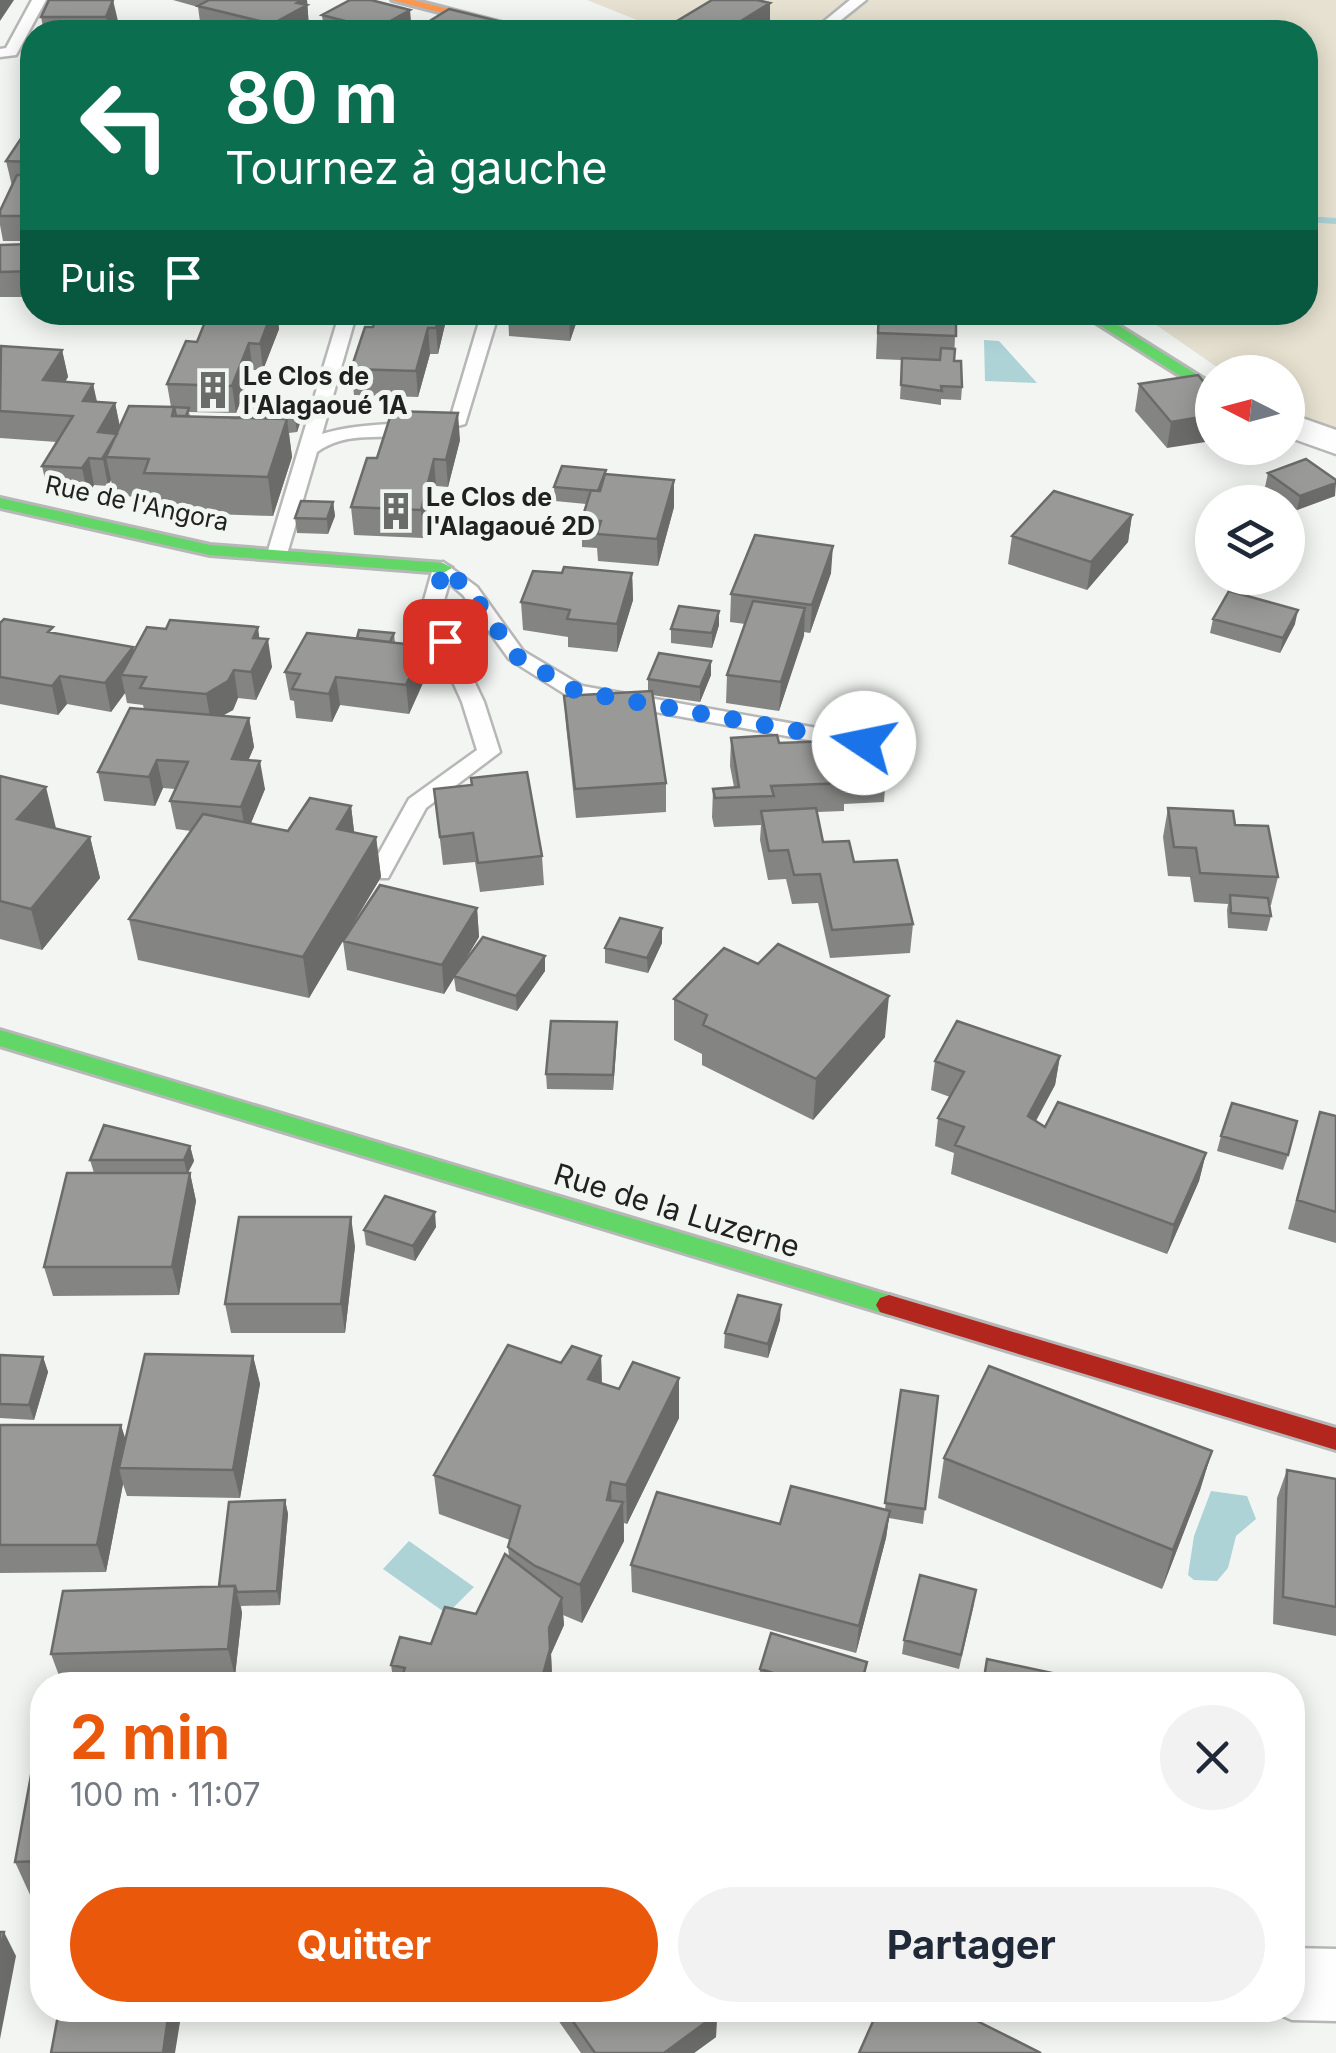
<!DOCTYPE html>
<html lang="fr">
<head>
<meta charset="utf-8">
<style>
  :root { --surface:#fff; --page:#f2f2f3; --text:#1f2937; --muted:#747a83; --accent:#ea580c }
  body { margin:0; font-family:Inter,sans-serif; background:var(--page); color:var(--text); height:100vh; display:flex; flex-direction:column; font-size:38px; white-space:nowrap }
  * { box-sizing:border-box; margin:0 }
  p { font-size:32px; color:var(--muted) }
  .icon { flex:none; width:55px; height:55px; fill:none; stroke:currentColor; stroke-width:2; stroke-linecap:round; stroke-linejoin:round }
  .map { position:relative; flex:1; overflow:hidden }
  .side { position:absolute; left:30px; top:1672px; width:1275px; height:350px; display:flex; flex-direction:column; background:var(--surface); border-radius:40px; box-shadow:0 5px 25px #0003 }
  .side>* { flex:none }
  .banner { position:absolute; left:20px; top:20px; width:1298px; height:305px; border-radius:40px; box-shadow:0 5px 25px #0003; background:#0b6e4f; color:#fff; overflow:hidden }
  .needle { width:65px; rotate:276deg }
  .buttons { position:absolute; left:1195px; top:355px; display:grid; gap:20px }
  .buttons a { display:grid; place-items:center; width:110px; height:110px; border-radius:50%; background:var(--surface); box-shadow:0 5px 25px #0003; font-size:50px }
  .pin { position:absolute; display:grid; place-items:center; width:85px; height:85px; color:#fff; margin:-42px; border-radius:20px; box-shadow:0 5px 15px #0006 }
  .me { position:absolute; width:110px; margin:-55px; rotate:281deg; stroke-linejoin:round; filter:drop-shadow(0 0 8px #0008) }
  .turn { display:flex; align-items:center; gap:35px; height:210px; padding:0 40px; font-size:45px }
  .turn .icon { width:130px; height:130px; stroke-width:2.5 }
  .turn b { display:block; font-size:70px; line-height:85px }
  .then { display:flex; align-items:center; height:95px; padding:0 40px; background:#0003; gap:20px; font-size:38px }
  .round { display:grid; place-items:center; flex:none; width:105px; height:105px; border-radius:52px; background:var(--page) }
  .summary { display:flex; align-items:center; justify-content:space-between; height:170px; padding:0 40px }
  h1 { font-size:60px; font-weight:700; line-height:75px; color:var(--accent) }
  .cta { display:flex; gap:20px; margin-top:auto; padding:20px 40px }
  .cta a { flex:1; height:115px; border-radius:60px; background:var(--accent); color:#fff; font-size:40px; font-weight:700; line-height:115px; text-align:center }
  .cta a+a { background:var(--page); color:var(--text) }
  .map>svg:first-child { display:block }
  .green { fill:#e6e1d0 }
  .water { fill:#add3d7 }
  .lines { fill:none; stroke-linecap:round; stroke-linejoin:round }
  .stream { fill:#add3d7; fill-rule:evenodd }
  .lane-casing { stroke:#b6b7b6; stroke-width:5 }
  .street-casing { stroke:#b6b7b6; stroke-width:5 }
  .fast-casing { stroke:#b6b7b6; stroke-width:6 }
  .slow-casing { stroke:#b6b7b6; stroke-width:6 }
  .jam-casing { stroke:#b6b7b6; stroke-width:6 }
  .lane { fill:#fdfefd; fill-rule:evenodd }
  .street { fill:#fdfefd; fill-rule:evenodd }
  .fast { fill:#63d668; fill-rule:evenodd }
  .slow { fill:#ff974d; fill-rule:evenodd }
  .jam { fill:#b3261e; fill-rule:evenodd }
  .wall { fill:#848483 }
  .shaded-wall { fill:#6b6c6a }
  .building { fill:#999a98; stroke:#6b6c6a; stroke-width:2.5 }
  .route { stroke:#1a73e8; stroke-width:18; stroke-dasharray:0 32.4 }
  .labels { text-anchor:middle; dominant-baseline:central; stroke-width:10; stroke-linejoin:round; paint-order:stroke }
  .far-poi-label { font-size:25px; font-weight:bold; fill:#202220; stroke:#f1f6f1; text-anchor:start }
  .far-street-label { font-size:25px; fill:#202220; stroke:#f1f6f1 }
  .street-label { font-size:30px; fill:#202220; stroke:#f1f6f1 }
</style>
</head>
<body>
<div class="map">
<svg width="1336" height="2053" viewBox="0 0 1336 2053">
  <rect width="100%" height="100%" fill="#f2f5f2"/>
  <path class="green" d="M587,0H1336V434L1288,417V372H1224L1139,313L1305,312V32H625L637,20Z"/>
  <path class="water" d="M984,340L999,341L1037,383L985,381Z
    M1211,1491L1247,1496L1256,1519L1236,1536L1228,1568L1217,1581L1194,1580L1188,1575L1194,1536Z
    M409,1541L474,1587L447,1614L383,1569Z"/>
  <g class="lines">
    <path class="stream" d="M1305,216L1336,218V224L1305,222Z"/>
    <g class="lane-casing">
      <path id="lane" d="M32,0H46L16,55L0,57V49L6,48Z
        M850,0H866L826,32H811Z
        M340,312H357L322,434C364,421 408,427 451,416L482,312H499L465,424C450,428 434,433 418,435C383,440 347,430 317,452L287,554L284,558H270L267,554Z
        M443,562L477,587L523,651L582,686L890,741L901,748L905,766L894,773L886,771L880,753L568,696L509,659L463,595L449,583L441,611L484,702L500,752L426,808L388,878H372L368,873L409,799L477,750L462,702L421,611L433,568Z"/>
    </g>
    <g class="street-casing">
      <path id="street" d="M1288,413L1336,430V454L1288,437Z
        M1292,1948L1336,1949V2021L1292,2020L1269,2010H1292Z"/>
    </g>
    <g class="fast-casing">
      <path id="fast" d="M1079,312H1097L1212,384V396Z
        M0,498L210,545L443,563L452,568L443,573L210,555L0,508Z
        M0,1030L889,1295L898,1298L902,1305L898,1312L889,1315L0,1046Z"/>
    </g>
    <g class="slow-casing">
      <path id="slow" d="M392,0H413L538,32H518Z"/>
    </g>
    <g class="jam-casing">
      <path id="jam" d="M889,1295L1336,1428V1450L880,1312L876,1305L880,1298Z"/>
    </g>
    <use href="#lane" class="lane"/>
    <use href="#street" class="street"/>
    <use href="#fast" class="fast"/>
    <use href="#slow" class="slow"/>
    <use href="#jam" class="jam"/>
  </g>
  <path class="wall" d="M49,0L118,21L113,32H44L41,17Z
    M173,0H307L309,28L301,32H215L201,29L198,7Z
    M770,3V26L760,32H677V21Z
    M322,15L412,32H324Z
    M498,21L499,32H420V27Z
    M32,122V241H3L0,225V211L12,186L6,161Z
    M32,244V297H0V245Z
    M209,312H279L277,314L279,329L263,370H253L236,413L189,412L190,416L302,417L297,432L289,433L292,457L273,516L151,512L148,497L114,496L111,480L108,486L94,485L88,495L48,493L42,466L57,442L0,438V347L62,350L68,377L65,382L93,384L97,401L115,403L120,426L171,407L167,384L197,342Z
    M378,312H448L438,354H430L418,397L354,395L351,369L373,327Z
    M508,312H580L570,341L509,336Z
    M878,312H956L954,361L962,387L961,400L941,399V405L900,399L902,360L876,359Z
    M1198,375L1167,448L1135,411L1139,384Z
    M460,440L448,487L436,486L423,538L354,535L351,507L377,458Z
    M606,470V475L674,507L658,566L598,561L597,548L582,547V519L586,504L555,501L554,487Z
    M1268,473L1335,496L1297,510L1265,487Z
    M333,502L335,516L328,534L297,533L295,518Z
    M1132,515L1128,542L1087,590L1008,564L1012,536Z
    M562,573H632L633,600L617,652L568,647V637L523,630L521,602Z
    M831,573L810,633L804,632L779,711L726,703L727,675L745,624L730,622L731,594Z
    M719,611V625L712,648L671,643V629Z
    M1213,619L1295,624L1280,653L1210,633Z
    M0,623L133,647L134,651L259,638L272,667L256,700L238,698L233,710L222,716L249,718L254,747L248,760L265,789L251,823L288,831L351,806L354,832L376,837L381,877L309,998L138,960L129,919L191,831L176,829L170,801L175,789L163,788L155,806L104,801L98,772L144,709L143,705L127,703L125,693L111,712L67,704L58,715L0,704Z
    M394,633L395,643L427,674L409,714L340,705L332,722L296,718L294,701L290,700L285,672L357,638Z
    M711,675L700,702L652,695L666,783V812L576,818L566,725L564,696L648,691V679Z
    M731,738L779,743L833,745L886,774L884,802L844,804V811L817,812L823,842L854,862L913,924L910,953L830,958L818,903L792,904L786,879L768,880L760,840L761,825L714,827L712,817L713,789L734,787L730,766Z
    M0,776L56,828L90,837L100,878L42,950L0,939Z
    M471,785L542,856L544,885L480,892L475,862L443,865L434,789Z
    M1168,808L1235,825L1278,877L1271,905H1269L1271,916L1267,931L1228,928L1227,910L1228,904L1194,902L1190,877L1168,876L1163,837Z
    M477,908L479,937L461,967L545,956V971L517,1011L456,991L454,978L444,994L347,970L343,941Z
    M662,928V943L648,973L605,963V948Z
    M674,999L885,1037L813,1120L702,1065V1054L674,1040Z
    M617,1022L613,1090L547,1089L546,1074Z
    M1060,1056L1055,1085L1036,1121L1045,1127L1206,1153L1199,1181L1167,1254L951,1174L954,1153L935,1146L938,1118L950,1097L931,1090L935,1061Z
    M1320,1112L1336,1116V1243L1288,1229Z
    M1221,1136L1288,1155L1283,1170L1217,1151Z
    M190,1146L194,1161L188,1173H190L196,1201L179,1295L53,1296L44,1267L94,1173L90,1160Z
    M436,1227L415,1261L366,1245L364,1230Z
    M355,1246L345,1333H231L225,1304Z
    M780,1320L768,1358L724,1348L725,1333Z
    M0,1355L43,1357L48,1372L34,1420L0,1418Z
    M253,1356L260,1384L240,1498L127,1496L123,1484L106,1572L0,1573V1425L125,1439Z
    M601,1356L602,1383L679,1418L627,1524L624,1523V1541L582,1623L563,1615L564,1625L551,1654L552,1675L549,1685H394L391,1665L431,1644L476,1614L509,1557L508,1547L510,1540L439,1514L434,1475L561,1363Z
    M901,1390L938,1396L923,1524L889,1518L886,1538L856,1653L632,1592L631,1565L885,1509Z
    M1212,1451L1200,1490L1162,1589L938,1498L944,1458Z
    M1287,1470L1336,1479V1636L1273,1624L1277,1498Z
    M285,1500L288,1514L280,1605L241,1606L242,1613L235,1676L61,1681L51,1654L219,1586Z
    M974,1604L959,1669L902,1654L904,1640Z
    M867,1662L863,1685H767L759,1682L760,1669Z
    M42,1716V1896L31,1897L15,1862Z
    M551,2010H714L717,2014L716,2037L694,2053H581Z"/>
  <path class="shaded-wall" d="M0,0H14L0,21Z
    M113,0L118,21L113,32H109L106,17Z
    M302,0H307L309,28L301,32H273L272,24Z
    M770,3V26L760,32H723Z
    M410,10L412,32H376V29Z
    M498,21L499,32H480Z
    M272,312H277L279,329L263,370L260,344Z
    M440,312H448L438,354L436,328Z
    M570,312H580L570,341L569,315Z
    M428,328L430,354L418,397L416,371Z
    M249,343L253,370L236,413L232,386Z
    M62,350L68,377L49,406L43,380Z
    M93,384L98,410L83,401Z
    M115,403L120,429L106,457L111,480L108,486L98,432Z
    M300,403L302,417L297,432L295,418Z
    M458,413L460,440L448,487L446,460Z
    M1212,415V441L1167,448L1171,422Z
    M287,419L292,457L273,516L268,477Z
    M89,458L94,485L88,495L82,468Z
    M434,459L436,486L423,538L421,510Z
    M674,480V507L658,566L657,539Z
    M1336,483L1335,496L1297,510L1300,496Z
    M333,502L335,516L328,534L327,519Z
    M1132,515L1128,542L1087,590L1091,562Z
    M833,546L831,573L810,633L812,605Z
    M632,573L633,600L617,652V624Z
    M805,608L804,636L779,711L781,682Z
    M1298,610L1295,624L1280,653L1283,638Z
    M719,611V625L712,648V633Z
    M258,627L261,651L268,639L272,667L256,700L251,672L253,638Z
    M424,646L427,674L409,714L406,685Z
    M133,647L139,675H121L125,693L111,712L105,683Z
    M711,661V675L700,702V687Z
    M234,670L238,698L233,710L211,722L206,694Z
    M60,676L67,704L58,715L52,686Z
    M336,677L340,705L332,722L329,694Z
    M249,718L254,747L237,787L232,759Z
    M157,760L163,788L155,806L149,777Z
    M260,761L265,789L246,835L241,807Z
    M46,787L56,828L17,819Z
    M351,806L356,847L337,829Z
    M90,837L100,878L42,950L31,909Z
    M376,837L381,877L309,998L303,957Z
    M477,908L479,937L444,994L442,965Z
    M662,928V943L648,973L647,958Z
    M545,956V971L517,1011L516,996Z
    M889,996L885,1037L813,1120L816,1079Z
    M617,1022V1037L613,1090V1075Z
    M1060,1056L1055,1085L1023,1144L1028,1116Z
    M190,1146L194,1161L187,1174L184,1160Z
    M1206,1153L1199,1181L1167,1254L1174,1225Z
    M190,1173L196,1201L179,1295L172,1267Z
    M435,1212L436,1227L415,1261L413,1246Z
    M351,1217L355,1246L345,1333L341,1304Z
    M781,1305L780,1320L768,1358V1344Z
    M253,1356L260,1384L240,1498L233,1470Z
    M601,1356L602,1396L588,1379Z
    M43,1357L48,1372L34,1420L29,1405Z
    M679,1378V1418L627,1524L626,1485Z
    M121,1425L130,1453L119,1468L123,1484L106,1572L97,1545Z
    M1212,1451L1200,1490L1162,1589L1173,1550Z
    M611,1482L612,1522L623,1502L624,1541L582,1623L580,1585L607,1500Z
    M285,1500L288,1514L280,1605L277,1591Z
    M890,1511L886,1538L856,1653L859,1626Z
    M235,1586L242,1613L235,1676L228,1649Z
    M562,1598L564,1625L551,1654L552,1675L549,1685H540L549,1628Z
    M4,1932L16,1956L0,2039V1954Z
    M169,2010H182L175,2053H163Z
    M717,2014L716,2037L694,2053H664Z"/>
  <path class="building" d="M49,0H113L106,17H41Z
    M209,0H302L297,3L307,5L272,24L198,6Z
    M350,0H371L410,10L376,29L322,15Z
    M712,0H757L770,3L723,32L677,21Z
    M449,9L498,21L480,32H442L420,27Z
    M32,122V162L6,161Z
    M17,175H32V216H0V211Z
    M32,244V271L0,272V245Z
    M209,312H272L260,344L249,343L232,386L167,384L186,341L197,342Z
    M378,312H440L436,328H428L416,371L351,369L365,327H373Z
    M540,312H570L569,315Z
    M879,312H956V336L878,333Z
    M1,346L62,350L43,380L93,384L83,401L115,403L98,432L117,434L102,459L89,458L82,468L42,466L73,416L0,411Z
    M941,348L955,349L954,361H961L962,387L941,386L942,391L901,385L902,358L940,360Z
    M1198,375L1212,392V415L1171,422L1139,384Z
    M257,402L300,403L295,418H231L251,417Z
    M129,406L174,407L172,416L287,419L268,477L144,473L149,459L106,457Z
    M174,407L189,408L186,416H176Z
    M392,411L458,413L446,460L434,459L421,510L351,507L367,458H377Z
    M1306,459L1336,480V483L1300,496L1268,473Z
    M562,466L606,470L598,491L554,487Z
    M605,474L674,480L657,539L597,534L601,521L582,519L591,490L600,491Z
    M1054,491L1132,515L1091,562L1012,536Z
    M301,501L333,502L327,519L295,518Z
    M755,535L833,546L812,605L731,594Z
    M564,567L632,573L617,624L567,619L570,610L521,602L533,571L562,573Z
    M1229,591L1298,610L1283,638L1213,619Z
    M753,601L805,608L781,682L727,675Z
    M679,606L719,611L712,633L671,629Z
    M4,619L53,627L48,632L133,647L105,683L60,676L52,686L0,677V623Z
    M170,620L258,627L253,638L268,639L251,672L234,670L228,681L206,694L140,688L146,677L121,675L147,627L166,629Z
    M359,630L394,633L390,642L357,638Z
    M307,633L424,646L406,685L336,677L329,694L292,689L300,674L285,672Z
    M659,653L711,661L700,687L648,679Z
    M652,691L666,783L575,789L564,696Z
    M130,708L249,718L232,759L260,761L241,807L170,801L188,762L157,760L149,777L98,772Z
    M777,735L779,743L831,741L833,745L879,743L886,774L845,776L846,783L771,786L774,796L715,798L713,789L739,787L731,738Z
    M527,772L542,856L478,863L473,833L440,837L434,789L472,785L471,778Z
    M0,776L46,787L17,819L90,837L31,909L0,901Z
    M310,798L351,806L337,829L376,837L303,957L129,919L203,814L288,831Z
    M816,808L823,842L849,841L854,862L897,860L913,924L832,930L820,874L794,875L788,850L769,851L761,811Z
    M1168,808L1233,811L1235,825L1268,826L1278,877L1200,873L1196,848L1174,847Z
    M380,885L477,908L442,965L343,941Z
    M1230,895L1268,898L1271,916L1231,913Z
    M620,918L662,928L647,958L605,948Z
    M483,937L545,956L516,996L454,976Z
    M778,944L889,996L816,1079L703,1025L707,1015L674,999L724,948L758,964Z
    M551,1021L617,1022L613,1075L546,1074Z
    M957,1021L1060,1056L1028,1116L1045,1127L1058,1102L1206,1153L1174,1225L955,1145L964,1127L938,1118L964,1072L935,1061Z
    M1232,1103L1297,1121L1288,1155L1221,1136Z
    M1320,1112L1336,1116V1212L1297,1200Z
    M104,1125L190,1146L184,1160H90Z
    M67,1173H190L172,1267H44Z
    M385,1196L435,1212L413,1246L364,1230Z
    M239,1217H351L341,1304H225Z
    M738,1295L781,1305L768,1344L725,1333Z
    M508,1345L561,1363L572,1346L601,1356L588,1379L619,1389L633,1362L679,1378L626,1485L611,1482L607,1500L623,1502L580,1585L535,1566L508,1547L520,1506L434,1475Z
    M145,1354L253,1356L233,1470L119,1468Z
    M0,1355L43,1357L29,1405L0,1404Z
    M989,1366L1212,1451L1173,1550L944,1458Z
    M901,1390L938,1396L925,1509L885,1503Z
    M0,1425H121L97,1545H0Z
    M1287,1470L1336,1479V1607L1283,1597Z
    M791,1486L890,1511L859,1626L631,1565L657,1492L780,1524Z
    M285,1500L277,1591L237,1592L235,1586H219L229,1502Z
    M505,1554L562,1598L549,1628L550,1649L540,1685H399L405,1668L391,1665L400,1637L431,1644L445,1607L476,1614Z
    M920,1575L976,1590L961,1655L904,1640Z
    M235,1586L228,1649L51,1654L63,1591Z
    M771,1633L867,1662L861,1685H812L760,1669Z
    M987,1659L1108,1685H983Z
    M249,1680L248,1685H48L49,1684Z
    M42,1716V1861L15,1862Z
    M1292,1751L1300,1752L1293,1870H1292Z
    M0,1932H4L0,1954Z
    M59,2010H169L163,2053H51Z
    M565,2010H714L717,2014L664,2053H595Z
    M878,2010H955L1041,2053H859Z"/>
  <g class="lines">
    <path class="route" d="M445,641L431,610L444,568L470,591L516,656L576,691L864,743"/>
  </g>
  <defs>
    <g id="building-bare" transform="scale(3)"><path d="M-4-6H4V6H1V3H-1V6H-4ZM-2.5-4.3h1.7v1.8h-1.7ZM.8-4.3h1.7v1.8H.8ZM-2.5-1h1.7V.8h-1.7ZM.8-1h1.7V.8H.8Z" fill="#6a6c6a" stroke="#f1f6f1" stroke-width="2.5" paint-order="stroke"/></g>
  </defs>
  <g fill-rule="evenodd">
    <use href="#building-bare" x="213" y="390"/>
    <use href="#building-bare" x="396" y="511"/>
  </g>
  <g class="labels">
    <g class="far-poi-label">
      <text x="243" y="376">Le Clos de<tspan x="243" dy="29">l'Alagaoué 1A</tspan></text>
      <text x="426" y="497">Le Clos de<tspan x="426" dy="29">l'Alagaoué 2D</tspan></text>
    </g>
    <g class="far-street-label">
      <text transform="translate(137 503) rotate(12)">Rue de l'Angora</text>
    </g>
    <g class="street-label">
      <text transform="translate(677 1210) rotate(17)">Rue de la Luzerne</text>
    </g>
  </g>
</svg>
<div class="buttons">
<a><svg class="needle" viewBox="-14 -14 28 28"><path d="M0-13l5 13h-10z" fill="#e53935"/><path d="M0 13l5-13h-10z" fill="#747a83"/></svg></a>
<a><svg class="icon" aria-label="layers" viewBox="0 0 24 24"><path d="M12 4l9 5-9 5-9-5zM3 14l9 5 9-5"/></svg></a>
</div>
<div class="pin" style="left:445px;top:641px;background:#d93025"><svg class="icon" aria-label="arrive" viewBox="0 0 24 24"><path d="M6 21V4h12l-3 4 3 4H6"/></svg></div>
<svg class="me" style="left:864px;top:743px" viewBox="-20 -20 40 40"><circle r="19" fill="#fff"/><path d="M0-13L10 11 0 6-10 11z" fill="#1a73e8"/></svg>
<div class="banner">
<div class="turn"><svg class="icon" aria-label="left" viewBox="0 0 24 24"><path d="M17 20v-9H6M10 6l-5 5 5 5"/></svg><div><b>80 m</b>Tournez à gauche</div></div>
<div class="then">Puis<svg class="icon" aria-label="arrive" viewBox="0 0 24 24"><path d="M6 21V4h12l-3 4 3 4H6"/></svg></div>
</div>
<section class="side">
<div class="summary"><div><h1>2 min</h1><p>100 m · 11:07</p></div><a class="round"><svg class="icon" aria-label="close" viewBox="0 0 24 24"><path d="M6 6l12 12M18 6L6 18"/></svg></a></div>
<div class="cta"><a>Quitter</a><a>Partager</a></div>
</section>
</div>
</body>
</html>
